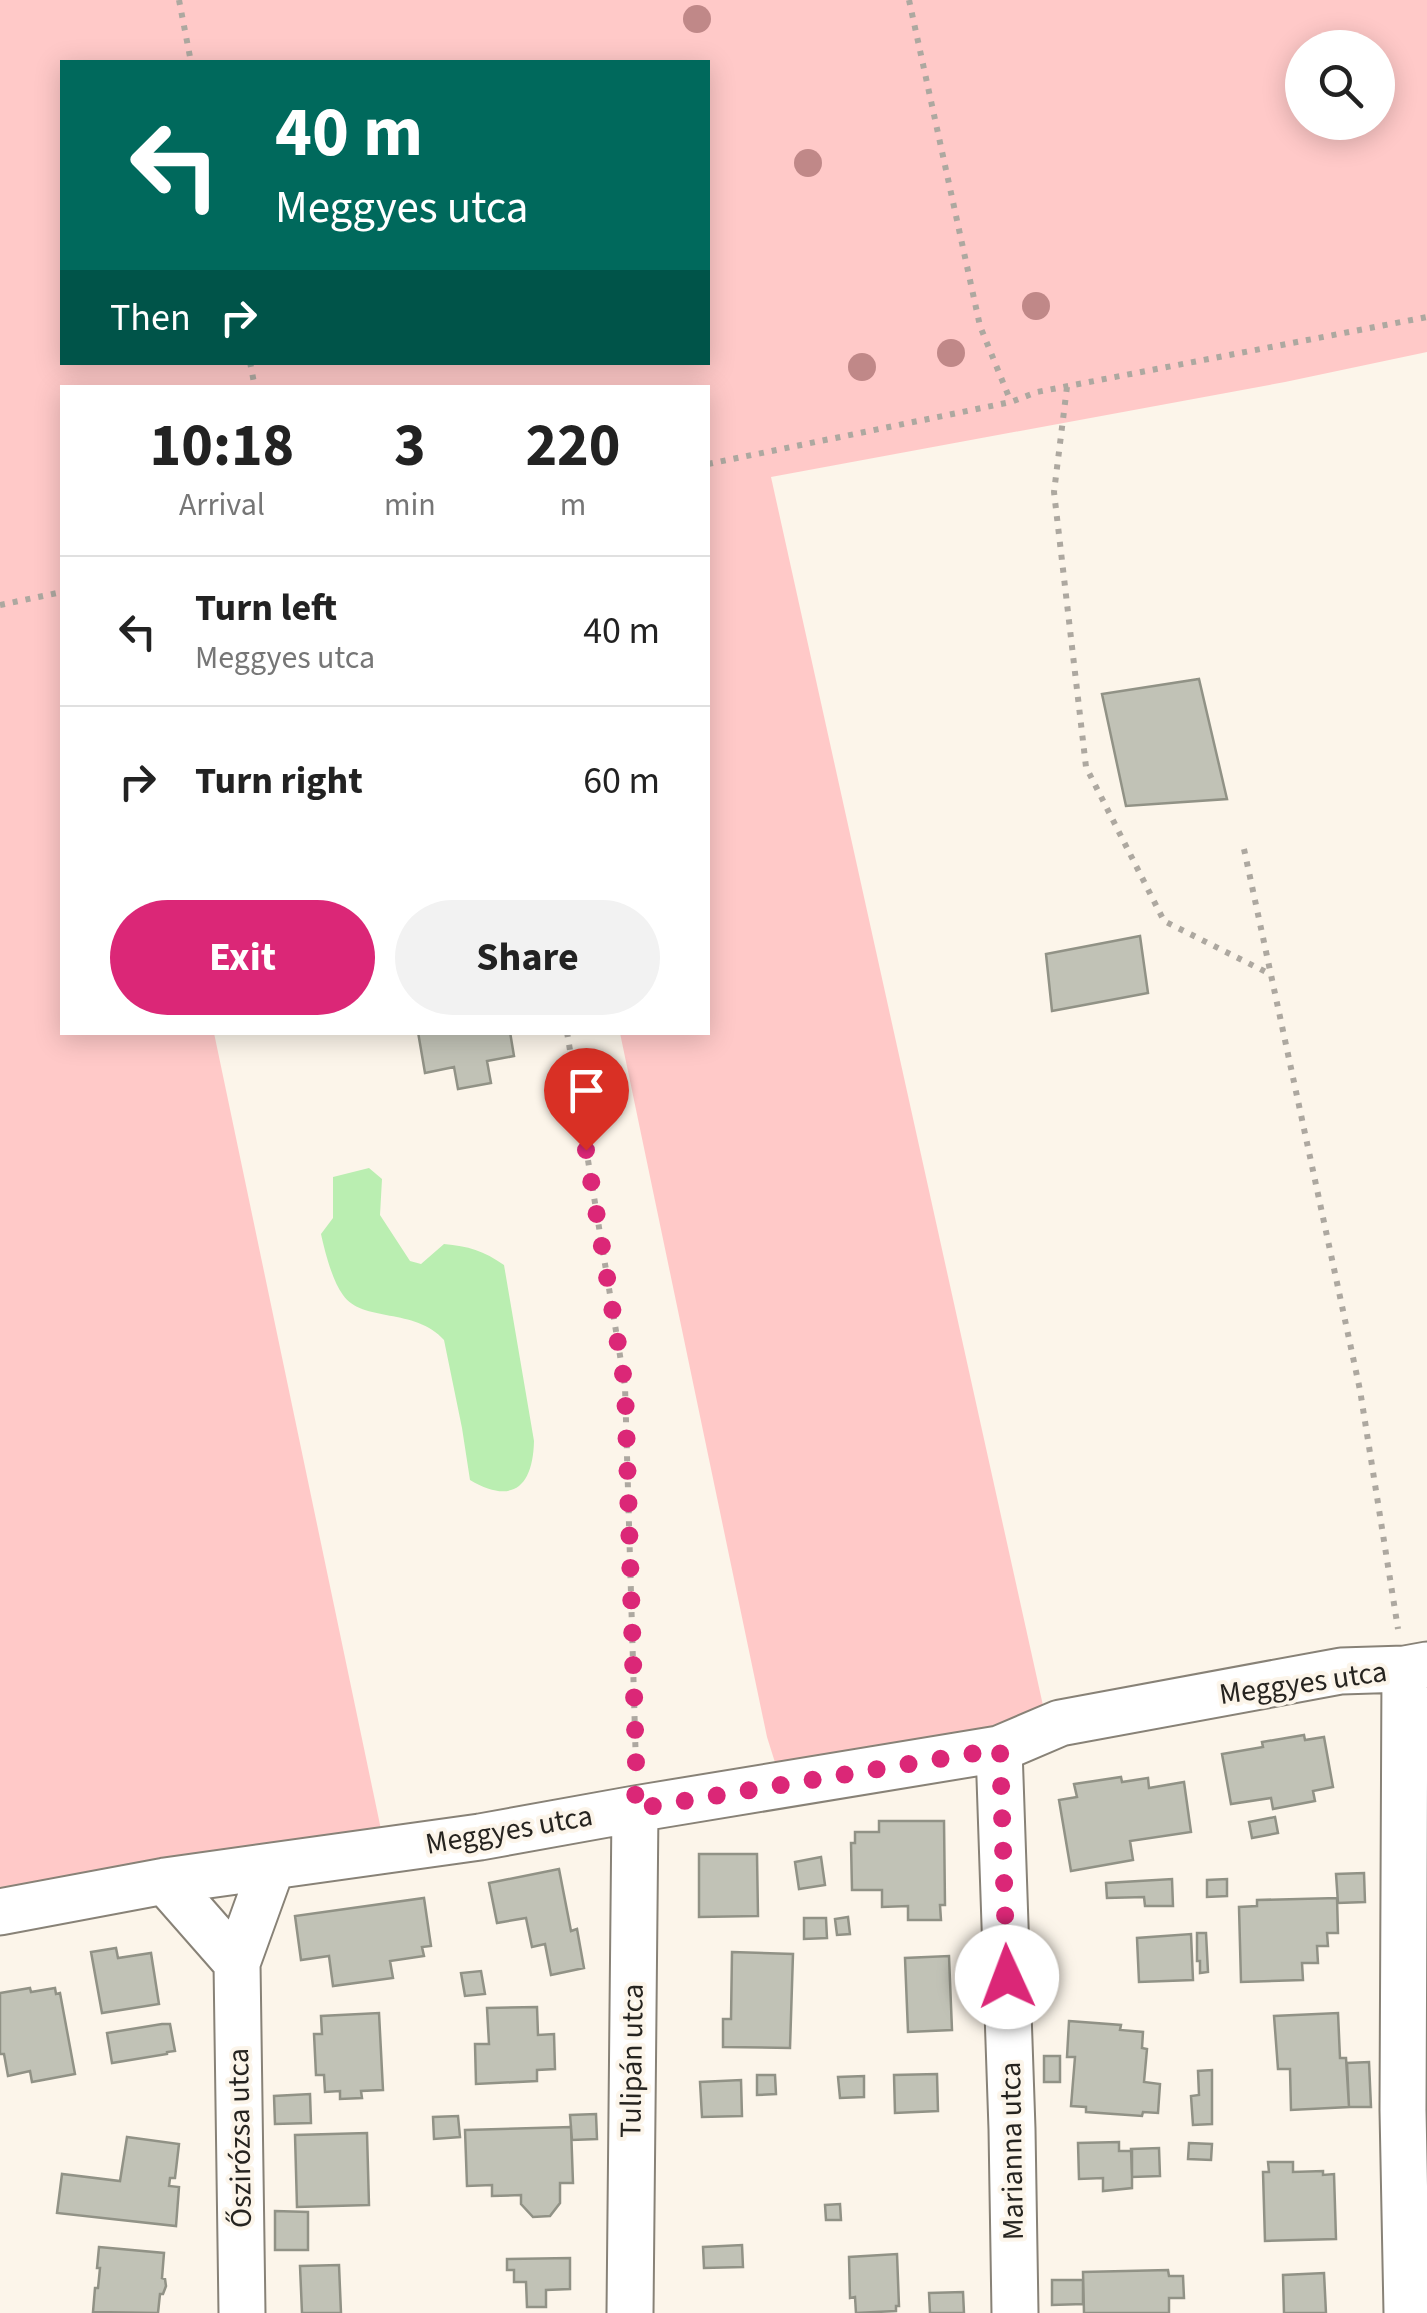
<!DOCTYPE html>
<html lang="en">
<head>
<meta charset="utf-8">
<style>
  :root { --surface:#fff; --page:#f2f2f2; --text:#222; --muted:#767676; --line:#e0e0e0; --accent:#db2777 }
  body { margin:0; font-family:"Source Sans 3",sans-serif; background:var(--page); color:var(--text); height:100vh; display:flex; flex-direction:column; font-size:38px; white-space:nowrap }
  * { box-sizing:border-box; margin:0 }
  p { font-size:32px; color:var(--muted) }
  .icon { flex:none; width:55px; height:55px; fill:none; stroke:currentColor; stroke-width:2; stroke-linecap:round; stroke-linejoin:round }
  .map { position:relative; flex:1; overflow:hidden }
  .sheet { position:absolute; left:60px; top:385px; width:650px; height:650px; display:flex; flex-direction:column; background:var(--surface); border-radius:0px; box-shadow:0 5px 25px #0003 }
  .sheet>* { flex:none }
  .guide { position:absolute; left:60px; top:60px; width:650px; height:305px; border-radius:0px; box-shadow:0 5px 25px #0003; background:#00695c; color:#fff; overflow:hidden }
  .buttons { position:absolute; left:1285px; top:30px; display:grid; gap:20px }
  .buttons a { display:grid; place-items:center; width:110px; height:110px; border-radius:50%; background:var(--surface); box-shadow:0 5px 25px #0003; font-size:50px }
  .pin { position:absolute; display:grid; place-items:center; width:85px; height:85px; color:#fff; margin:-102px -42px; border-radius:50% 50% 50% 0; rotate:-45deg; box-shadow:0 0 10px #0007 }
  .pin .icon { rotate:45deg }
  .me { position:absolute; width:110px; margin:-55px; rotate:358deg; stroke-linejoin:round; filter:drop-shadow(0 0 8px #0008) }
  .turn { display:flex; align-items:center; gap:35px; height:210px; padding:0 50px; font-size:45px }
  .turn .icon { width:130px; height:130px; stroke-width:2.5 }
  .turn b { display:block; font-size:70px; line-height:85px }
  .then { display:flex; align-items:center; height:95px; padding:0 50px; background:#0003; gap:20px; font-size:38px }
  .eta { display:flex; justify-content:space-evenly; align-items:center; height:170px; text-align:center }
  .eta b { font-size:60px; font-weight:700; line-height:70px }
  .cta { display:flex; gap:20px; margin-top:auto; padding:20px 50px }
  .cta a { flex:1; height:115px; border-radius:60px; background:var(--accent); color:#fff; font-size:40px; font-weight:700; line-height:115px; text-align:center }
  .cta a+a { background:var(--page); color:var(--text) }
  ul { padding:0; list-style:none }
  li { display:flex; align-items:center; gap:30px; height:150px; padding:0 50px; border-top:2px solid var(--line) }
  li div { flex:1 }
  li b { display:block; font-size:38px }
  li em { font-style:normal }
  .map>svg:first-child { display:block }
  .green { fill:#ffc9c8; fill-rule:evenodd }
  .water { fill:#baeeb1 }
  .building { fill:#c1c2b6; stroke:#919286; stroke-width:2.5 }
  .lines { fill:none; stroke-linecap:round; stroke-linejoin:round }
  .minor-casing { stroke:#888277; stroke-width:49 }
  .path { stroke:#ada8a0; stroke-width:6; stroke-dasharray:5 8; stroke-linecap:butt }
  .minor { stroke:#fff; stroke-width:45 }
  .tree { fill:#c08888 }
  .route { stroke:#db2777; stroke-width:18; stroke-dasharray:0 32.4 }
  .labels { text-anchor:middle; dominant-baseline:central; stroke-width:8; stroke-linejoin:round; paint-order:stroke }
  .street-label { font-size:30px; fill:#262420; stroke:#fcf5ea }
</style>
</head>
<body>
<div class="map">
<svg width="1427" height="2313" viewBox="0 0 1427 2313">
  <rect width="100%" height="100%" fill="#fcf5ea"/>
  <path class="green" d="M0,0H1427V352L1285,382L771,477L1044,1710L1001,1734L778,1772L767,1737L620,1033L708,1032V388H62V1032L214,1033L383,1839L0,1910ZM1302,48H1378V122H1302ZM62,62H708V362H62Z"/>
  <path class="water" d="M369,1168L382,1179L380,1215L410,1261L421,1264L444,1244C468,1246 484,1251 504,1265L534,1441C533,1487 512,1505 470,1480L462,1428L444,1340C415,1307 362,1323 343,1295C332,1280 325,1252 321,1234L333,1218V1177Z"/>
  <path class="building" d="M1199,679L1227,799L1126,806L1102,694Z
    M1140,936L1148,993L1052,1011L1046,954Z
    M418,1032H510L514,1056L487,1061L491,1083L458,1089L454,1067L425,1073Z
    M1304,1735L1305,1740L1324,1737L1333,1787L1313,1791L1315,1801L1273,1809L1271,1798L1231,1804L1222,1754L1263,1747L1262,1742Z
    M1121,1777L1122,1782L1148,1778L1149,1788L1184,1782L1191,1832L1130,1841L1133,1860L1071,1871L1059,1800L1077,1797L1074,1784Z
    M1275,1817L1278,1833L1252,1838L1249,1822Z
    M879,1821H944L945,1905H940L941,1920H908V1906L882,1907V1890H852L851,1843H855V1832H879Z
    M699,1854H757L758,1916L699,1917Z
    M821,1857L825,1885L799,1889L795,1862Z
    M559,1869L571,1931L577,1929L584,1968L551,1975L545,1944L532,1947L526,1918L497,1923L489,1883Z
    M1364,1873L1365,1902L1338,1903L1336,1874Z
    M1172,1879L1173,1906H1145L1144,1897L1107,1898L1106,1883Z
    M1227,1879V1896L1207,1897V1880Z
    M424,1898L431,1946L422,1947L424,1956L390,1961L393,1978L333,1986L329,1956L301,1960L295,1916Z
    M1337,1898L1338,1933H1327L1328,1946H1317L1318,1963H1302L1303,1980L1241,1982L1239,1907L1257,1906V1900Z
    M848,1917L850,1934L837,1935L835,1919Z
    M804,1918H826L827,1938L804,1939Z
    M1197,1933H1206L1208,1972L1200,1973V1961H1197Z
    M1191,1934L1193,1980L1139,1982L1137,1938Z
    M116,1948L118,1958L151,1953L159,2004L102,2013L91,1952Z
    M732,1952L793,1954L790,2048L723,2047V2019H731Z
    M949,1956L952,2030L908,2032L905,1958Z
    M481,1971L485,1994L465,1996L461,1973Z
    M30,1988L31,1992L55,1988L56,1994L60,1993L75,2074L32,2082L30,2071L8,2076L4,2054H0V1993Z
    M537,2007L538,2035L554,2034L555,2069L537,2070V2081L476,2084L475,2044H489L487,2008Z
    M379,2013L383,2090L361,2091L362,2098L340,2099V2091L325,2092L324,2075H316L314,2034H322L321,2016Z
    M1338,2013L1340,2058H1346L1349,2107L1291,2110L1290,2069H1278L1274,2016Z
    M1069,2021L1121,2025L1120,2030L1143,2032L1142,2048L1147,2049L1144,2082L1160,2084L1158,2113L1143,2112L1142,2116L1086,2112V2107L1071,2106L1075,2057H1067Z
    M162,2024H170L175,2051L167,2052V2054L112,2063L107,2033Z
    M1044,2056H1060V2082H1044Z
    M1369,2062L1371,2107H1349L1347,2063Z
    M1212,2070V2124L1193,2125L1191,2096L1199,2095L1198,2071Z
    M937,2074L938,2111L895,2113L894,2075Z
    M757,2075H775L776,2094L757,2095Z
    M864,2076V2097L840,2098L838,2077Z
    M741,2080L742,2116L702,2117L700,2082Z
    M310,2094L311,2123L275,2124L274,2096Z
    M596,2114L597,2139L572,2140L570,2115Z
    M458,2116L460,2137L434,2139L433,2117Z
    M571,2127L573,2183H560V2203L550,2216L533,2217L521,2204V2195L492,2196V2185L467,2186L465,2130Z
    M367,2133L369,2205L297,2207L295,2135Z
    M127,2137L179,2144L175,2178H170L169,2186L179,2187L176,2226L57,2213L62,2174L120,2181Z
    M1119,2142V2151H1132V2188L1103,2191V2178L1079,2179L1078,2143Z
    M1189,2143L1212,2144L1211,2160L1188,2159Z
    M1159,2148L1160,2176L1132,2177L1131,2149Z
    M1268,2162H1293V2172L1323,2171V2175L1334,2174L1336,2239L1265,2241L1263,2172H1269Z
    M840,2204L841,2220H826L825,2205Z
    M275,2211L308,2212V2250H275Z
    M742,2245L743,2267L704,2268L703,2247Z
    M99,2247L164,2253L162,2278L165,2279L166,2286L163,2294H160L158,2313L93,2312L95,2288H98L100,2268H97Z
    M897,2254L899,2306H896V2311L856,2313L855,2297L850,2298L849,2257Z
    M570,2258V2289L546,2290V2307H527L526,2282H514V2270H507V2259Z
    M339,2265L341,2313H302L300,2266Z
    M1168,2270L1169,2276H1183L1184,2298H1169V2313H1084L1083,2272Z
    M1324,2273L1326,2313H1284L1283,2275Z
    M1052,2280H1083V2304L1052,2305Z
    M963,2292L964,2313H930L929,2293Z"/>
  <g class="lines">
    <g class="minor-casing">
      <path id="minor" d="M1405,1669L1403,2110L1407,2313
        M999,1749L1012,2129L1015,2313
        M165,1881L237,1963
        M0,1912L165,1881L480,1837L635,1809L999,1749L1060,1723L1341,1671L1405,1669L1427,1665
        M242,2313L237,1963L272,1866
        M630,2313L635,1809"/>
    </g>
    <path class="path" d="M179,0L191,62
      M909,0L980,326L1011,402
      M250,362L255,388
      M1067,387L1054,492L1086,767L1164,921L1270,974
      M708,464L1011,402L1037,392L1427,317
      M0,605L62,592
      M1244,849L1360,1390L1398,1629
      M567,1032L625,1386L636,1767"/>
    <use href="#minor" class="minor"/>
  </g>
  <g class="tree">
    <circle cx="697" cy="19" r="14"/>
    <circle cx="808" cy="163" r="14"/>
    <circle cx="1036" cy="306" r="14"/>
    <circle cx="951" cy="353" r="14"/>
    <circle cx="862" cy="367" r="14"/>
  </g>
  <g class="lines">
    <path class="route" d="M586,1150L625,1386L636,1761L635,1809L1000,1749L1007,1977"/>
  </g>
  <g class="labels">
    <g class="street-label">
      <text transform="translate(1303 1683) rotate(-8)">Meggyes utca</text>
      <text transform="translate(509 1830) rotate(-10)">Meggyes utca</text>
      <text transform="translate(632 2061) rotate(-89)">Tulipán utca</text>
      <text transform="translate(240 2138) rotate(-91)">Őszirózsa utca</text>
      <text transform="translate(1012 2151) rotate(-91)">Marianna utca</text>
    </g>
  </g>
</svg>
<div class="buttons">
<a><svg class="icon" aria-label="search" viewBox="0 0 24 24"><circle cx="10" cy="10" r="6"/><path d="M15 15l6 6"/></svg></a>
</div>
<div class="pin" style="left:586px;top:1150px;background:#d93025"><svg class="icon" aria-label="arrive" viewBox="0 0 24 24"><path d="M6 21V4h12l-3 4 3 4H6"/></svg></div>
<svg class="me" style="left:1007px;top:1977px" viewBox="-20 -20 40 40"><circle r="19" fill="#fff"/><path d="M0-13L10 11 0 6-10 11z" fill="#db2777"/></svg>
<div class="guide">
<div class="turn"><svg class="icon" aria-label="left" viewBox="0 0 24 24"><path d="M17 20v-9H6M10 6l-5 5 5 5"/></svg><div><b>40 m</b>Meggyes utca</div></div>
<div class="then">Then<svg class="icon" aria-label="right" viewBox="0 0 24 24"><path d="M7 20v-9h11M14 6l5 5-5 5"/></svg></div>
</div>
<section class="sheet">
<div class="eta">
<div><b>10:18</b><p>Arrival</p></div>
<div><b>3</b><p>min</p></div>
<div><b>220</b><p>m</p></div>
</div>
<ul>
<li><svg class="icon" aria-label="left" viewBox="0 0 24 24"><path d="M17 20v-9H6M10 6l-5 5 5 5"/></svg><div><b>Turn left</b><p>Meggyes utca</p></div><em>40 m</em></li>
<li><svg class="icon" aria-label="right" viewBox="0 0 24 24"><path d="M7 20v-9h11M14 6l5 5-5 5"/></svg><div><b>Turn right</b></div><em>60 m</em></li>
</ul>
<div class="cta"><a>Exit</a><a>Share</a></div>
</section>
</div>
</body>
</html>
